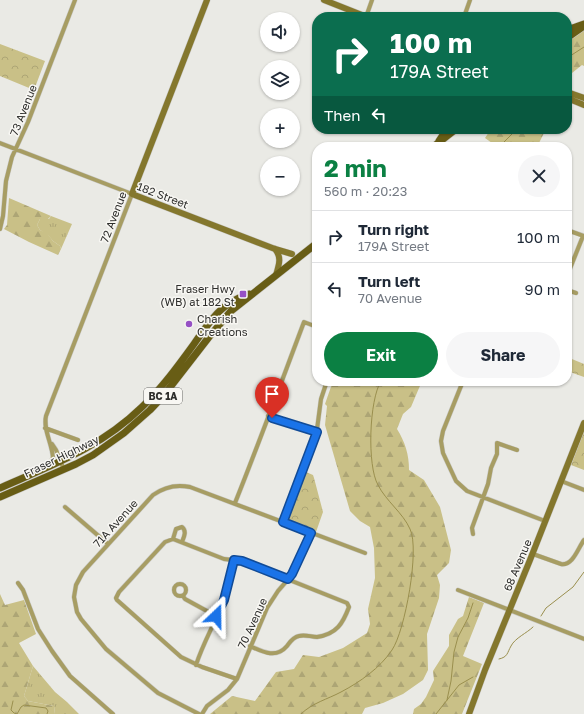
<!DOCTYPE html>
<html lang="en">
<head>
<meta charset="utf-8">
<style>
  :root { --surface:#fff; --page:#f6f6f7; --text:#1f2937; --muted:#747a83; --line:#e0e1e3; --accent:#0b8043 }
  body { margin:0; font-family:"Golos Text",sans-serif; background:var(--page); color:var(--text); height:100vh; display:flex; flex-direction:column; font-size:15px; white-space:nowrap }
  * { box-sizing:border-box; margin:0 }
  p { font-size:13px; color:var(--muted) }
  .icon { flex:none; width:22px; height:22px; fill:none; stroke:currentColor; stroke-width:2; stroke-linecap:round; stroke-linejoin:round }
  .map { position:relative; flex:1; overflow:hidden }
  .side { position:absolute; left:312px; top:142px; width:260px; height:244px; display:flex; flex-direction:column; background:var(--surface); border-radius:16px; box-shadow:0 1px 3px #0004 }
  .side>* { flex:none }
  .banner { position:absolute; left:312px; top:12px; width:260px; height:122px; border-radius:16px; box-shadow:0 1px 3px #0004; background:#0b6e4f; color:#fff; overflow:hidden }
  .fabs { position:absolute; left:260px; top:12px; display:grid; gap:8px }
  .fabs a { display:grid; place-items:center; width:40px; height:40px; border-radius:50%; background:var(--surface); box-shadow:0 1px 3px #0004; font-size:20px }
  .pin { position:absolute; display:grid; place-items:center; width:34px; height:34px; color:#fff; margin:-41px -17px; border-radius:50% 50% 50% 0; rotate:-45deg; box-shadow:0 0 4px #0007 }
  .pin .icon { rotate:45deg }
  .me { position:absolute; width:44px; margin:-22px; rotate:23deg; stroke-linejoin:round; filter:drop-shadow(0 0 3px #0008) }
  .turn { display:flex; align-items:center; gap:14px; height:84px; padding:0 12px; font-size:18px }
  .turn .icon { width:52px; height:52px; stroke-width:2.5 }
  .turn b { display:block; font-size:28px; line-height:34px }
  .then { display:flex; align-items:center; height:38px; padding:0 12px; background:#0003; gap:8px; font-size:15px }
  .round { display:grid; place-items:center; flex:none; width:42px; height:42px; border-radius:21px; background:var(--page) }
  .head { display:flex; align-items:center; justify-content:space-between; height:68px; padding:0 12px }
  h1 { font-size:24px; font-weight:700; line-height:30px; color:var(--accent) }
  .cta { display:flex; gap:8px; margin-top:auto; padding:8px 12px }
  .cta a { flex:1; height:46px; border-radius:24px; background:var(--accent); color:#fff; font-size:16px; font-weight:700; line-height:46px; text-align:center }
  .cta a+a { background:var(--page); color:var(--text) }
  ul { padding:0; list-style:none }
  li { display:flex; align-items:center; gap:12px; height:52px; padding:0 12px; border-top:1px solid var(--line) }
  li div { flex:1 }
  li b { display:block; font-size:15px }
  li em { font-style:normal }
  .map>svg:first-child { display:block }
  .grass { fill:url(#grass-tufts) }
  .forest { fill:url(#forest-firs) }
  .park { fill:url(#park-crowns) }
  .lines { fill:none; stroke-linecap:round; stroke-linejoin:round }
  .stream { stroke:#9a8f4e; stroke-width:1 }
  .street-casing { stroke:#c8c8c4; stroke-width:5 }
  .secondary-casing { stroke:#c8c8c4; stroke-width:7 }
  .primary-casing { stroke:#c8c8c4; stroke-width:8 }
  .street { stroke:#a79d63; stroke-width:4 }
  .secondary { stroke:#84772d; stroke-width:6 }
  .primary { stroke:#685d15; stroke-width:7 }
  .route-casing { stroke:#114b97; stroke-width:10 }
  .route { stroke:#1a73e8; stroke-width:7 }
  .poi-dot { fill:#9650c4; stroke:#f8f7f3; stroke-width:1.5 }
  .labels { text-anchor:middle; dominant-baseline:central; stroke-width:3; stroke-linejoin:round; paint-order:stroke }
  .shield { fill:#f8f7f3; stroke:#6b6a68; stroke-width:1 }
  .shield-label { font-size:10px; font-weight:bold; fill:#2e2e2c }
  .street-label { font-size:11px; fill:#2e2e2c; stroke:#f8f7f3 }
  .poi-label { font-size:11px; fill:#2e2e2c; stroke:#f8f7f3; text-anchor:end }
</style>
</head>
<body>
<div class="map">
<svg width="584" height="714" viewBox="0 0 584 714">
  <defs>
    <pattern id="grass-tufts" width="24" height="20" patternUnits="userSpaceOnUse"><rect width="24" height="20" fill="#c9c087"/><path d="M3 7l-1-3M5 7V3M7 7l1-3M15 17l-1-3M17 17v-4M19 17l1-3" fill="none" stroke="#ada575"/></pattern>
    <pattern id="forest-firs" width="22" height="20" patternUnits="userSpaceOnUse"><rect width="22" height="20" fill="#c9c087"/><path d="M5 1l3.5 6h-7zM16 11l3.5 6h-7z" fill="#ada575"/></pattern>
    <pattern id="park-crowns" width="20" height="18" patternUnits="userSpaceOnUse"><rect width="20" height="18" fill="#c9c087"/><path d="M2 6a3 3 0 1 1 6 0M12 15a3 3 0 1 1 6 0" fill="none" stroke="#ada575"/></pattern>
  </defs>
  <rect width="100%" height="100%" fill="#eaeae5"/>
  <path class="grass" d="M51,216L72,224L61,249L60,246L53,241L48,235L40,230L37,225L40,219H49Z
    M33,666L55,692L67,702L79,714H55L54,706L28,701L24,696Z"/>
  <path class="forest" d="M584,29V66L582,65L572,73L567,86V42Z
    M491,129H546L537,147H491L492,143L485,138Z
    M9,198L51,216L47,220L40,219L37,225L40,230L47,233L53,241L60,246L61,249L58,255L29,242L4,229L7,225Z
    M333,381H422L411,407L403,414L397,429C405,442 409,454 409,470L424,480L440,507L451,550L449,563L437,575L440,585L439,598L427,634L428,670L423,680L403,694L383,703L365,708L362,714H210L232,696L255,701L276,672L294,669L303,655L319,657L343,648L367,633L370,624L368,609L375,578L374,548L370,527L360,521L350,511L325,425L327,406L325,404Z
    M0,594L5,605L24,600L36,634L19,643L33,666L24,696L28,701L54,706L55,714H0Z
    M469,597L484,603L463,656L482,664L462,714H413L414,709L421,704L426,697L434,680L433,671L449,646V635L458,619L463,616Z"/>
  <path class="park" d="M0,44L45,61L34,90L0,76Z
    M567,357L584,364V377L567,371Z
    M584,431V470L571,465Z
    M306,472L313,475L314,478L323,512L316,532C308,529 290,526 287,517Z"/>
  <g class="lines">
    <path class="stream" d="M567,58L584,47
      M499,147L517,129
      M541,616L546,608L573,587L584,572
      M499,659C508,657 507,653 511,646C515,638 527,633 533,627
      M447,700L451,681L454,652L458,637L468,618L473,603
      M13,701L11,710L14,713L17,714L21,707L24,705L46,708L48,711L47,714
      M301,714C312,703 328,699 341,692C360,682 380,668 392,650C405,631 420,549 410,529C403,513 386,501 378,485C367,466 369,400 381,381
      M436,714L459,685L473,677"/>
    <g class="street-casing">
      <path id="street" d="M366,17L372,0
        M464,17L470,0
        M0,143L132,194L46,416C43,430 52,443 53,458L47,466
        M0,229L3,216L6,181L12,157L28,122L75,0
        M567,230L584,236
        M567,276L583,236
        M567,290L576,293
        M463,381L443,431L441,441L443,453L456,481L467,491L545,521
        M268,416L317,432
        M45,428L78,440
        M52,444L56,450L64,470
        M561,481L584,490
        M235,503C259,443 281,383 304,322L317,327
        M65,507L108,544
        M283,522L316,437L321,399L327,381
        M473,534L472,528L488,484L491,468L497,454V443L517,450
        M173,539L224,559L242,561L347,603L349,607C343,623 337,634 317,637C311,637 305,634 299,636C293,637 290,642 287,646C276,659 263,652 250,646
        M173,539L165,542L119,592L116,598L117,600L181,657L202,667L237,679
        M173,539L176,529L182,527C187,531 184,537 182,542
        M533,554L561,564C573,566 578,548 584,540
        M18,583L23,590L38,629L52,651L70,676L113,714
        M174 590a6 6 0 1 1 12 0a6 6 0 1 1-12 0Z
        M458,590L584,639
        M183,596L185,599L216,616
        M196,665C203,643 215,623 223,602C228,588 230,573 234,560
        M199,714L158,693L106,649L81,619L77,612L74,597L76,585L83,572L153,495C164,487 176,484 190,487L365,553
        M202,714L207,706L228,690L237,679L267,608L278,591L291,576L311,533"/>
    </g>
    <g class="secondary-casing">
      <path id="secondary" d="M207,0L132,194L275,249L292,254
        M324,0L367,17
        M567,92L584,98
        M567,98L584,105
        M275,249C282,257 279,265 276,275
        M469,714L485,670L530,560L584,423"/>
    </g>
    <g class="primary-casing">
      <path id="primary" d="M567,30L584,24
        M567,38L584,26
        M439,141L447,129
        M433,147L456,129
        M0,488C52,465 100,448 142,407C162,388 178,366 194,344C204,330 215,312 230,303C236,299 243,296 249,294
        M0,497L76,464L93,455L124,433L150,410L164,395L209,337L231,311L317,243"/>
    </g>
    <use href="#street" class="street"/>
    <use href="#secondary" class="secondary"/>
    <use href="#primary" class="primary"/>
  </g>
  <g class="lines">
    <g class="route-casing">
      <path id="route" d="M216,616L224,600L234,560L242,561L288,579L292,574L311,533L283,522L317,432L272,418"/>
    </g>
    <use href="#route" class="route"/>
  </g>
  <g class="poi-dot">
    <rect x="239" y="290" width="8" height="8" rx="2"/>
    <circle cx="189" cy="324" r="4"/>
  </g>
  <g class="labels">
    <rect class="shield" x="144" y="388" width="38" height="16" rx="3"/>
    <g class="shield-label">
      <text x="163" y="396">BC 1A</text>
    </g>
    <g class="street-label">
      <text transform="translate(23 110) rotate(-68)">73 Avenue</text>
      <text transform="translate(163 195) rotate(21)">182 Street</text>
      <text transform="translate(113 217) rotate(-69)">72 Avenue</text>
      <text transform="translate(61 456) rotate(-26)">Fraser Highway</text>
      <text transform="translate(115 523) rotate(-48)">71A Avenue</text>
      <text transform="translate(517 565) rotate(-67)">68 Avenue</text>
      <text transform="translate(252 623) rotate(-65)">70 Avenue</text>
    </g>
    <g class="poi-label">
      <text x="235" y="288">Fraser Hwy<tspan x="235" dy="13">(WB) at 182 St</tspan></text>
      <text x="197" y="318" text-anchor="start">Charish<tspan x="197" dy="13">Creations</tspan></text>
    </g>
  </g>
</svg>
<div class="fabs">
<a><svg class="icon" aria-label="sound" viewBox="0 0 24 24"><path d="M4 9h4l5-4v14l-5-4H4zM17 9q2 3 0 6"/></svg></a>
<a><svg class="icon" aria-label="layers" viewBox="0 0 24 24"><path d="M12 4l9 5-9 5-9-5zM3 14l9 5 9-5"/></svg></a>
<a>+</a>
<a>−</a>
</div>
<div class="pin" style="left:272px;top:418px;background:#d93025"><svg class="icon" aria-label="arrive" viewBox="0 0 24 24"><path d="M6 21V4h12l-3 4 3 4H6"/></svg></div>
<svg class="me" style="left:216px;top:616px" viewBox="-20 -20 40 40"><path d="M0-17L14 15 0 8-14 15z" fill="#1a73e8" stroke="#fff" stroke-width="4"/></svg>
<div class="banner">
<div class="turn"><svg class="icon" aria-label="right" viewBox="0 0 24 24"><path d="M7 20v-9h11M14 6l5 5-5 5"/></svg><div><b>100 m</b>179A Street</div></div>
<div class="then">Then<svg class="icon" aria-label="left" viewBox="0 0 24 24"><path d="M17 20v-9H6M10 6l-5 5 5 5"/></svg></div>
</div>
<section class="side">
<div class="head"><div><h1>2 min</h1><p>560 m · 20:23</p></div><a class="round"><svg class="icon" aria-label="close" viewBox="0 0 24 24"><path d="M6 6l12 12M18 6L6 18"/></svg></a></div>
<ul>
<li><svg class="icon" aria-label="right" viewBox="0 0 24 24"><path d="M7 20v-9h11M14 6l5 5-5 5"/></svg><div><b>Turn right</b><p>179A Street</p></div><em>100 m</em></li>
<li><svg class="icon" aria-label="left" viewBox="0 0 24 24"><path d="M17 20v-9H6M10 6l-5 5 5 5"/></svg><div><b>Turn left</b><p>70 Avenue</p></div><em>90 m</em></li>
</ul>
<div class="cta"><a>Exit</a><a>Share</a></div>
</section>
</div>
</body>
</html>
